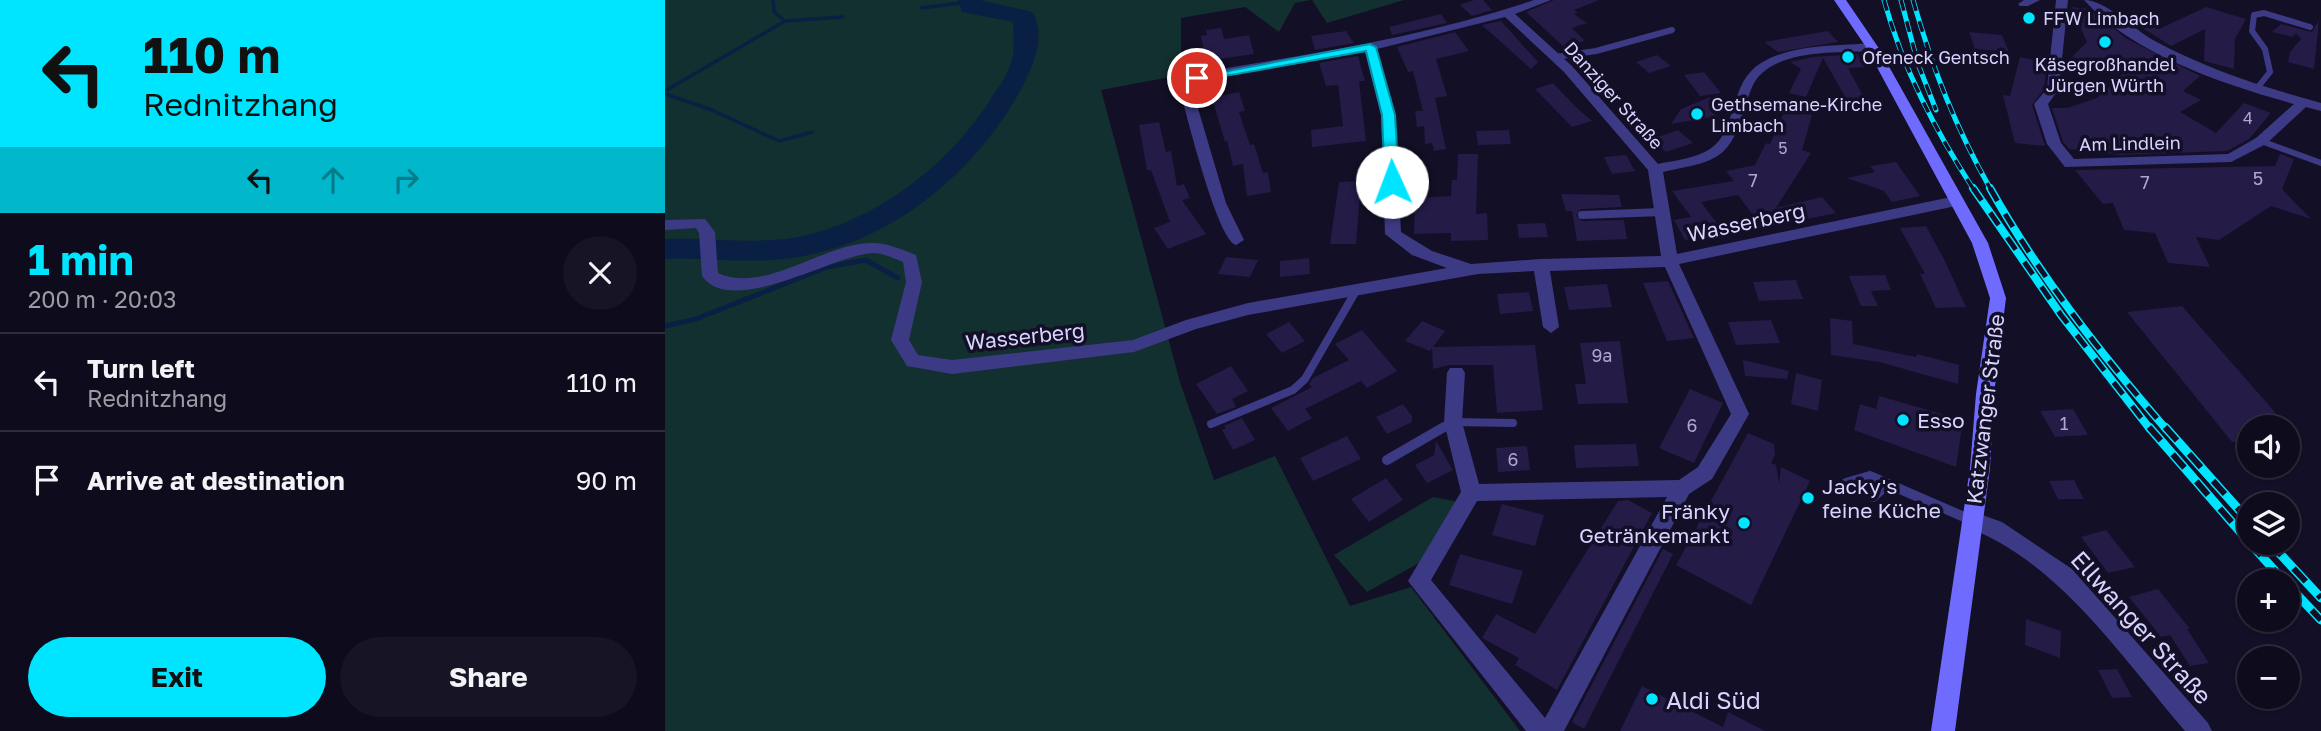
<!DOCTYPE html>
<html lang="en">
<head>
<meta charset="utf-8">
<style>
  :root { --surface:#0e0b1c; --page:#171425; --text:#f1f3f6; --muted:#9b9ba3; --line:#2e2b3b; --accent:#00e5ff }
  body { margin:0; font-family:"Golos Text",sans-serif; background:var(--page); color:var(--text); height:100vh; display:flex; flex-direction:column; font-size:26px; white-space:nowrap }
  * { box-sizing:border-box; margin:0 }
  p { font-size:23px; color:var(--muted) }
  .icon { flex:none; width:38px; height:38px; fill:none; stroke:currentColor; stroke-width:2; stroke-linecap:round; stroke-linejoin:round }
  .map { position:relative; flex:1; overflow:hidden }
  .panel { display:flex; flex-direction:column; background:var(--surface); width:665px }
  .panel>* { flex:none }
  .hud { background:#00e5ff; color:#111; overflow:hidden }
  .fabs { position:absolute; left:1572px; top:415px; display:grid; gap:14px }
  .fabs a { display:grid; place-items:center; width:63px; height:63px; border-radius:50%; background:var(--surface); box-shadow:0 2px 5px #0004,0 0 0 2px var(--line); font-size:35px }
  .pin { position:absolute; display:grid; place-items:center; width:60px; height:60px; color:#fff; margin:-30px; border:4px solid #fff; border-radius:50%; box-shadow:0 2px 7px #0007 }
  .me { position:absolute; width:77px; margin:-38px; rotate:358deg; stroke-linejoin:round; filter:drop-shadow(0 0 5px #0008) }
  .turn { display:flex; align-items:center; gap:24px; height:147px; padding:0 28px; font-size:32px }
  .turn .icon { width:91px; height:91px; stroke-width:2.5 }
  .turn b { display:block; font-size:49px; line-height:60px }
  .lanes { display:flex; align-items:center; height:66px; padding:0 28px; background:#0003; justify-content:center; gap:35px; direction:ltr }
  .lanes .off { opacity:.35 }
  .round { display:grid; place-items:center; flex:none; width:74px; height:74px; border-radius:37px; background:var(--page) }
  .overview { display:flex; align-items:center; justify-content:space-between; height:119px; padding:0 28px }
  h1 { font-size:42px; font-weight:700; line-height:52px; color:var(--accent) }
  .cta { display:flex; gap:14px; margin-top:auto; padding:14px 28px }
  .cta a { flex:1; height:80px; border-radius:42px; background:var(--accent); color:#111; font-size:28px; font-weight:700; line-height:80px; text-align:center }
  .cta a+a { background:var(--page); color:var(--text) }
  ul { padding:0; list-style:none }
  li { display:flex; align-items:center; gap:21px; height:98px; padding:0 28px; border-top:2px solid var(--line) }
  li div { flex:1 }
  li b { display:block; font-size:26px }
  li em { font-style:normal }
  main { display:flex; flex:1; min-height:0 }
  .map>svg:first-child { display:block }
  .green { fill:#12302f }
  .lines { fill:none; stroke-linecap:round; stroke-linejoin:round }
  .stream-far1 { stroke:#0a1f44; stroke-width:3.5 }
  .stream { stroke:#0a1f44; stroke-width:5 }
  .river { fill:#0a1f44; fill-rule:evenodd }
  .building { fill:#241b47 }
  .lane-far2 { stroke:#3d3a85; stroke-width:6 }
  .lane-far1 { stroke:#3d3a85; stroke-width:8 }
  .lane { stroke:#3d3a85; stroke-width:10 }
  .street { fill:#3d3a85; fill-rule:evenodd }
  .secondary { fill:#6f6bff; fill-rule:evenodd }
  .rail-far2-casing { stroke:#00e5ff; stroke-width:5 }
  .rail-far1-casing { stroke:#00e5ff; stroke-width:8 }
  .rail-casing { stroke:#00e5ff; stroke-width:9 }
  .rail-far2 { stroke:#130f26; stroke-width:3.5; stroke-dasharray:11; stroke-linecap:butt }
  .rail-far1 { stroke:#130f26; stroke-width:5; stroke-dasharray:15; stroke-linecap:butt }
  .rail { stroke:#130f26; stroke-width:6; stroke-dasharray:18; stroke-linecap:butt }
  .route { fill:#00e5ff; stroke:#0095a6; stroke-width:2 }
  .poi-dot { fill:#00e5ff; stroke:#130f26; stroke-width:2.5 }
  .labels { text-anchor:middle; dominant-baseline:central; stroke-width:7; stroke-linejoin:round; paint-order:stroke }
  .far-number-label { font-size:16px; fill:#aca6d1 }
  .far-poi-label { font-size:18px; fill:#d9d4ff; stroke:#130f26; text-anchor:start }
  .far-street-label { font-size:18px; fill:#d9d4ff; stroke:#130f26 }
  .number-label { font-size:18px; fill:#aca6d1 }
  .street-label { font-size:21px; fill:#d9d4ff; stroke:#130f26 }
  .poi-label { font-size:21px; fill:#d9d4ff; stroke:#130f26; text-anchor:start }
  .near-street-label { font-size:24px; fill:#d9d4ff; stroke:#130f26 }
  .near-poi-label { font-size:24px; fill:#d9d4ff; stroke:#130f26; text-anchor:start }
</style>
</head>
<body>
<main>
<section class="panel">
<div class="hud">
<div class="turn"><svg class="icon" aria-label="left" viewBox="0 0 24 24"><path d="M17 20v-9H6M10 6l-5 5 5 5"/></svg><div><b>110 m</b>Rednitzhang</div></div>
<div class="lanes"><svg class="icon" aria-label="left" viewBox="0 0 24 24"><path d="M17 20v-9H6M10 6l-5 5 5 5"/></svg><svg class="icon off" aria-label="ahead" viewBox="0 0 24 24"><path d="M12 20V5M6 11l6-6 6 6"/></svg><svg class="icon off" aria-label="right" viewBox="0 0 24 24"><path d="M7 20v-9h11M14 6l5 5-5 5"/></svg></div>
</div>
<div class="overview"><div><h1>1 min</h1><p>200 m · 20:03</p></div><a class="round"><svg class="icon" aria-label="close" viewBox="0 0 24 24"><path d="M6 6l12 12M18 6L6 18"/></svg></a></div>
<ul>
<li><svg class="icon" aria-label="left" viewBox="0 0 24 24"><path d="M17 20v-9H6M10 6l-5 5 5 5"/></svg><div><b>Turn left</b><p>Rednitzhang</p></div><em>110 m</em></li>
<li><svg class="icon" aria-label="arrive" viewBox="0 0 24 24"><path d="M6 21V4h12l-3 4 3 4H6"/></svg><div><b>Arrive at destination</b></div><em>90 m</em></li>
</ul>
<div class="cta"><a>Exit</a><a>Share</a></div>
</section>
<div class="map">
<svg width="1656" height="731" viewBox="0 0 1656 731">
  <rect width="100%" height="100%" fill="#130f26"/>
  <path class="green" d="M0,0H646L630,3L614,32L580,7L516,18V75L436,90L515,382L549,480L610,456L685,606L746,587L855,731H0Z
    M647,0H739L662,23Z
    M768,497L794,502L754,563L702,592L669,555Z"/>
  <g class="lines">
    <path class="stream-far1" d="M108,0L109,12L120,21L178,17
      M256,8L304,2
      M0,91L120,21
      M0,94L47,110L114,141L147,132"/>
    <path class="stream" d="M0,326L31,319L162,267L201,260L233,278"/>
    <path class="river" d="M293,0H315L367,12C383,35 366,72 354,93C306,178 218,249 118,259C79,264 39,257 0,259V239C44,237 89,245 133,237C212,221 285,164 327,97C335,85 344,72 347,59C350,47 348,34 348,22L297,12Z"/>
  </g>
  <path class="building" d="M809,0H818L827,10L807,16L795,5Z
    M889,0H934L909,10L913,13L909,14L922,23L907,28L920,41L899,47L861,12Z
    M1406,7L1424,9L1462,39L1535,76L1518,91L1536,100L1515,112L1551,133L1579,103L1606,113L1584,139L1562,151L1455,155L1404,149L1398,142L1387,108H1402L1432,98L1459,72L1407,57L1422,42Z
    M1541,7L1581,19L1570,39L1569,69L1539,61L1540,29L1506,46L1451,11L1462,12L1475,23L1494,29Z
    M776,14L782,23L727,35L724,27Z
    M1654,20L1649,69L1623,62L1625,52L1636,39L1631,33L1628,37L1607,32L1616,24L1647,32Z
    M836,21L873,62L866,69L817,25Z
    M556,28L559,39L584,35L589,54L541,61L536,36L542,35L541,30Z
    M681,31L689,43L650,50L646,36Z
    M1163,31L1173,42L1113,52L1099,42Z
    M790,32L804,51L771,59L782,96L770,98L781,149L769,151L767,143L760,144L759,126L752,127L750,111H758L748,71L743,72L732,47Z
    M1304,32L1337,35L1344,52L1310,49Z
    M1192,54L1200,67L1183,68L1207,113L1190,114L1158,58L1141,97L1124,93L1136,69L1125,62L1148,57Z
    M992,55L1006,66L984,73L971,62Z
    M693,56L700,81H694L701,141L647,147L646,130L678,126L673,85L661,86L654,63Z
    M1355,57L1382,63L1379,89L1367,105L1380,146L1350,143L1338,95L1345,96Z
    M1039,72L1056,93L1035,96L1019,75Z
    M888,83L912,108L927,121L907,127L870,89Z
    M574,92L580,111L574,112L585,145L589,144L598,173L603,172L606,192L582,196L578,164L568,166L562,141L560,142L547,98Z
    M1045,97L1051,116L1006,124L1016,109Z
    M1121,108L1147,115L1137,150L1146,153L1111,208L1157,197L1171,213L1098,228L1068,230L1066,221L1088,215L1073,195L1036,202L1059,233L1020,240L1009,220L1026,217L1007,191L1069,181L1061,171L1090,165L1101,143L1105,144Z
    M494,122L501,152L506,151L512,186L519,184L525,198L517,200L541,234L503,249L489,228L505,222L486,170H482L474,125Z
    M844,130L846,144L813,145L811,131Z
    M1013,130L1028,143L1001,152L987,139Z
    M793,154H813L811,214L822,213L823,240L786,241V233L749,234L750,198L786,196L787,180H792Z
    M1615,154L1629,159L1617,189L1646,219L1606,206L1554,240L1531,237L1545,267L1503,263L1490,233L1459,230L1448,203L1438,204L1410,170L1610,166Z
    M961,155L970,171L947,174L939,157Z
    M1231,162L1255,196L1227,202L1219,191L1182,178L1210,172L1205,166Z
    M696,181L691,244H665L674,182Z
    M896,194L954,195L957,207L916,209L911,216L917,221L959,220L962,239L912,241L907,211H901Z
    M880,223L883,237L854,238L852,224Z
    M1261,226L1280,261L1301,307L1271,308L1255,274H1260L1235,228Z
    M561,257L593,260L585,277L553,274Z
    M644,258L645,274L615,277V261Z
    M1220,275L1226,290L1206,291L1213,306H1196L1184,276Z
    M1131,280L1138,299L1094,301L1088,282Z
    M1003,281L1029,338L1002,341L978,283Z
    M942,284L947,307L904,310L899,287Z
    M864,292L868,311L835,314L832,294Z
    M1517,306L1623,427H1584V440L1567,442L1462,312Z
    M1165,318L1187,321L1188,344L1251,357L1252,354L1294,365L1293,384L1214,362L1166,355Z
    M1106,320L1115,343L1071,345L1063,322Z
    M757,321L780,331L768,347L870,345L878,410L832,413L828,365H785L768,369L767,348L765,351L740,341Z
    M624,322L640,341L617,353L601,334Z
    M697,330L732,371L702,388L696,381L640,409L647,418L623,431L606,408L647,387L644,384L648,378L684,360L670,344Z
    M955,341L963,403L913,404L910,384H921L915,343Z
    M1078,360L1124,371L1122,379L1080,376Z
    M566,366L583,391L567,399L571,407L552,414L531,384Z
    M1131,373L1157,380L1153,411L1126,404Z
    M1025,389L1058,403L1029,463L994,448Z
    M1214,396L1298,420L1291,467L1189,430L1195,404L1211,409Z
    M738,404L747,416V422L722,434L711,417Z
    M1408,409L1423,435L1390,437L1375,411Z
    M577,418L590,440L568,450L557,430L561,428L559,426Z
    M1083,433L1109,444L1110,455L1106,463L1111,465L1114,483L1116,467L1145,481L1086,605L1011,565Z
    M682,436L696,459L648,481L635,458Z
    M771,441L788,470L762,483L750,465L769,455Z
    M971,444L974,466L911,468L909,445Z
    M862,446L865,470L833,472L831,448Z
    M721,478L738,500L704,522L686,499Z
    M1409,480L1419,499H1393L1384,481Z
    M963,500L987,513L892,690L850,665L854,658L817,638L831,614L870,634L953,501Z
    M837,504L879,515L870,546L827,535Z
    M1441,530L1470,567L1443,573L1416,537Z
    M998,549L1008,554L919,729L907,722Z
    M795,554L858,571L847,604L784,585Z
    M1493,589L1525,629H1522L1544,663L1525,666L1505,635L1496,637L1464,597Z
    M1361,619L1396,631L1395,658L1360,645Z
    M1452,669L1467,697L1447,698L1433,670Z
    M977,686L1058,727L1063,712L1100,731H955Z"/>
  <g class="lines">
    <path class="lane-far2" d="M890,57L931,51L1007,30
      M1593,87L1605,72L1600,49L1587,31L1589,15L1599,13L1645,27
      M1596,141L1656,163"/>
    <path class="lane-far1" d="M917,215L997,212
      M546,424L628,390L640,379L692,289
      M776,429L788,422L848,423"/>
    <path class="lane" d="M722,460L779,427
      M1181,483L1205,476L1306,520
      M1208,497L1218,488L1230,487"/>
    <path class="street" d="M869,0H886L850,14L907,66L993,164C1010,160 1030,159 1045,149C1073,131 1063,83 1096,63C1127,44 1172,46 1207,43L1213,47L1207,51C1173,53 1120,49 1094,76C1086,85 1083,99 1079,110C1064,163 1047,161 998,172L1012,254L1291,196L1298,201L1291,206L1014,264L1084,414L1047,479L1024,494L899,731H861L743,581L796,492L779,422L782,373L785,368H797L800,373L797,422L814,484L1014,480L1033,467L1066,414L1000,267L885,271L894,327L886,333L878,327L869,271L813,274L583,315L531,329L469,352L287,374L242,366L226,340L241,282L238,262C228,258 218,253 207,253C166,256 67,318 37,276L34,233L31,228L0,230V220L40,219L50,232L53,273C100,295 159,242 209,243C223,243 238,250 251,255L257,282L244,340L253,355L287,360L468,340L521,320L583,303L782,268L747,255L720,234L716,115L700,52L536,80L527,88L561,203L579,240L571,245C552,240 521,112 514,87L532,73C645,54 760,37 869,0ZM840,17L899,72L983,170L996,256L876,259L806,264L767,251L736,232L730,115L712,49ZM1002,497L880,718L766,580L812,501Z
      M1359,0H1375L1363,6H1355L1353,4Z
      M1391,0H1403L1394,89L1383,104L1396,143L1409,159L1563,154L1591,138L1629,104C1561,85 1468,55 1419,0C1441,0 1468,29 1488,40C1541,69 1598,87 1656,103V111L1641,107L1601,144L1566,162L1400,167L1382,144L1369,104L1382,89Z
      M1306,511L1337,522L1407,569L1543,723L1547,731H1520C1456,657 1393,560 1299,526L1296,520L1299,514Z"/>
    <path class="secondary" d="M1169,0H1181L1213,47L1323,243L1341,298L1329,394L1325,468L1290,731H1266L1305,468L1311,394L1325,298L1307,243L1201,47Z"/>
    <g class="rail-far2-casing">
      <path id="rail-far2" d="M1219,0C1238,69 1270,130 1309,190
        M1236,0L1253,64L1271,110
        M1248,0C1268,70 1290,126 1326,190"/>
    </g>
    <g class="rail-far1-casing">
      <path id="rail-far1" d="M1308,188L1396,315L1485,429
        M1325,188C1373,274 1436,354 1501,429"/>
    </g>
    <g class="rail-casing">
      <path id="rail" d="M1484,427L1584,542
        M1500,427L1584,521
        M1584,542L1619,581
        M1604,542L1656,598
        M1622,584L1656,620"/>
    </g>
    <use href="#rail-far2" class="rail-far2"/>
    <use href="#rail-far1" class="rail-far1"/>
    <use href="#rail" class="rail"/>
  </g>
  <path class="route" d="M705,44L711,47L730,115L734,182L727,187L720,182L717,115L701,51L532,81L527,78Z"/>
  <g class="poi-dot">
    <circle cx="1364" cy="18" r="7"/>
    <circle cx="1440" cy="42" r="7"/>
    <circle cx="1183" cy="57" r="7"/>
    <circle cx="1032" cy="114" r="7"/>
    <circle cx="1238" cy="420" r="7"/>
    <circle cx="1143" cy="498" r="7"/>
    <circle cx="1079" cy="523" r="7"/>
    <circle cx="987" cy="699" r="7"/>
  </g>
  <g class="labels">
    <g class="far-number-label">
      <text x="1583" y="118">4</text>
      <text x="1118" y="148">5</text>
    </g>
    <g class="far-poi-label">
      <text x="1378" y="18">FFW Limbach</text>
      <text x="1197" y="57">Ofeneck Gentsch</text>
      <text x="1440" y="64" text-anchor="middle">Käsegroßhandel<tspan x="1440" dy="21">Jürgen Würth</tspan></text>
      <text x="1046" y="104">Gethsemane-Kirche<tspan x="1046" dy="21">Limbach</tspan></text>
    </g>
    <g class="far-street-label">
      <text transform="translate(949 95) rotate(48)">Danziger Straße</text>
      <text transform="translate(1465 143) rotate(-1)">Am Lindlein</text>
    </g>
    <g class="number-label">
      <text x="1593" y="178">5</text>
      <text x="1088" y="180">7</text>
      <text x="1480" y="182">7</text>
      <text x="937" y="355">9a</text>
      <text x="1399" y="423">1</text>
      <text x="1027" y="425">6</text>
      <text x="848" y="459">6</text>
    </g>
    <g class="street-label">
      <text transform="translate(1081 222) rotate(-12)">Wasserberg</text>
      <text transform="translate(360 336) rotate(-6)">Wasserberg</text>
      <text transform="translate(1320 409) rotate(-83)">Katzwanger Straße</text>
    </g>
    <g class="poi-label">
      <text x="1252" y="420">Esso</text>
      <text x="1157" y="486">Jacky's<tspan x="1157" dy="24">feine Küche</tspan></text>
      <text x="1065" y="511" text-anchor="end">Fränky<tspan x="1065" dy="24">Getränkemarkt</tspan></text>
    </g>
    <g class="near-street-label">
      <text transform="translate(1477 627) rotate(48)">Ellwanger Straße</text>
    </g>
    <g class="near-poi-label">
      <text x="1001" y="699">Aldi Süd</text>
    </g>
  </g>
</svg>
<div class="fabs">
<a><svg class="icon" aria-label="sound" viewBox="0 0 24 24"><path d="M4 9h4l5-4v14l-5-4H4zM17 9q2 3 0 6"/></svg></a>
<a><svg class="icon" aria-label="layers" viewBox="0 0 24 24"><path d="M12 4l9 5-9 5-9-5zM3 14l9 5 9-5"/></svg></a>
<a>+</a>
<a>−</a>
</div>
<div class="pin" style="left:532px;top:78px;background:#d93025"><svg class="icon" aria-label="arrive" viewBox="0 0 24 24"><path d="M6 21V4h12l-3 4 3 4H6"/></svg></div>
<svg class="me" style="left:727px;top:182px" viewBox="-20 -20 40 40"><circle r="19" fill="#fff"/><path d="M0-13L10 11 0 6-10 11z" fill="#00e5ff"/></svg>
</div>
</main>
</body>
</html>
